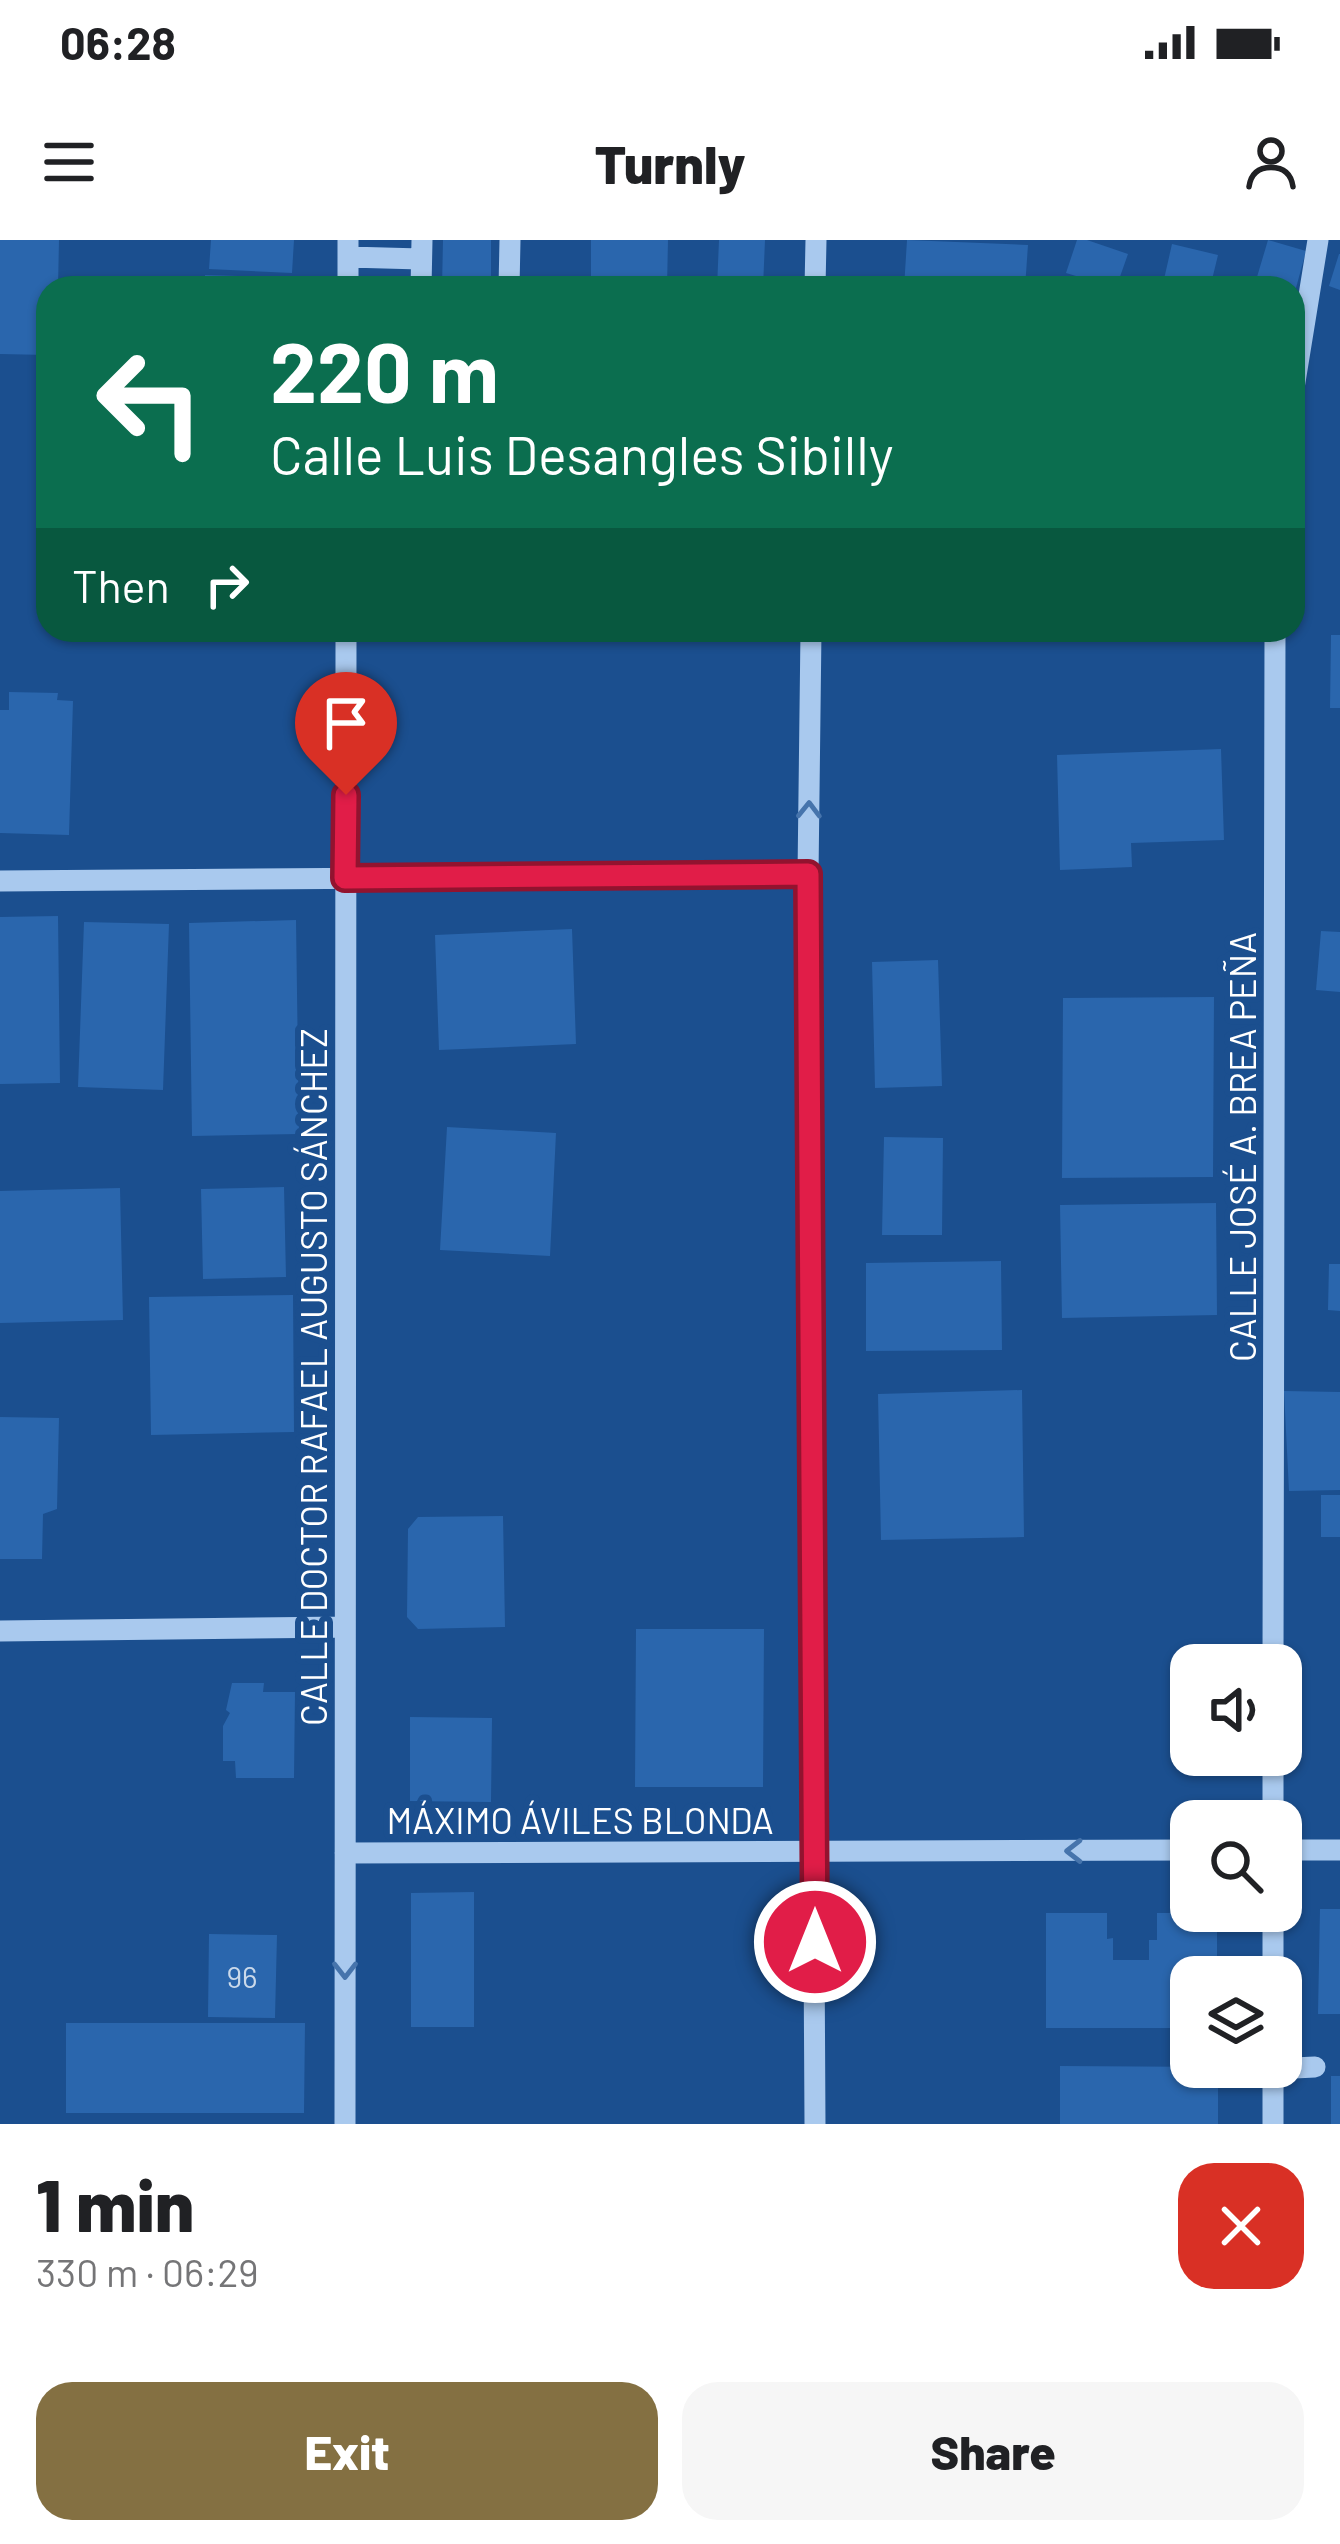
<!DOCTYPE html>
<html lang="en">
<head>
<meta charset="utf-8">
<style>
  :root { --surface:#fff; --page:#f6f6f6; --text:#202124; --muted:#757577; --accent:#847042 }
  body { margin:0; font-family:Barlow,sans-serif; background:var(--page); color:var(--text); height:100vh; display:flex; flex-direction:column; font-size:45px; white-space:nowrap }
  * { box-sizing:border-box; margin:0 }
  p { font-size:39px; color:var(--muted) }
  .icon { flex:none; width:66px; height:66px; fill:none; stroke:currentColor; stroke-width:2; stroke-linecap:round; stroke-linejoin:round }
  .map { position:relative; height:1884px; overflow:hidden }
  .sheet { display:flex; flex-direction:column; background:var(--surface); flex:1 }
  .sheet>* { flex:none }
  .banner { position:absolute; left:36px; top:36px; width:1269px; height:366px; border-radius:36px; box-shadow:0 3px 9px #0004; background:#0b6e4f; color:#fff; overflow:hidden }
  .tools { position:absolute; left:1170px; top:1404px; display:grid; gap:24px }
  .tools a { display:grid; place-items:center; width:132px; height:132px; border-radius:24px; background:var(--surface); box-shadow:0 3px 9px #0004; font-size:60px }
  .pin { position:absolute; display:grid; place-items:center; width:102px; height:102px; color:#fff; margin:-123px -51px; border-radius:50% 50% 50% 0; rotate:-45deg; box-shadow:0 0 12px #0007 }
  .pin .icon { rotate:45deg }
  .me { position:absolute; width:132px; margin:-66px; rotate:0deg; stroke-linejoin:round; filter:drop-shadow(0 0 9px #0008) }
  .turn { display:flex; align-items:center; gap:42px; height:252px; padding:0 36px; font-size:54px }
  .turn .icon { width:156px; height:156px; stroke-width:2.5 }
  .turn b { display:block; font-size:84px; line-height:102px }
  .then { display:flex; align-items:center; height:114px; padding:0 36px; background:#0003; gap:24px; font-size:45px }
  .round { display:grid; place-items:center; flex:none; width:126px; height:126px; border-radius:36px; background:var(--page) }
  .head { display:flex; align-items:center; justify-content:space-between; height:204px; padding:0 36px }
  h1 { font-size:72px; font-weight:800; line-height:90px }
  .action { display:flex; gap:24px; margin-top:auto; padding:24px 36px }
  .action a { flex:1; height:138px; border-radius:36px; background:var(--accent); color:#fff; font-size:48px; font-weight:800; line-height:138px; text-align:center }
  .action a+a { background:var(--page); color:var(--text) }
  .status { display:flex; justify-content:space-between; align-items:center; height:84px; padding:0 60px; background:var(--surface); direction:ltr }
  .status svg { height:33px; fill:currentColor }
  header { display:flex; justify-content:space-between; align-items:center; height:156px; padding:0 36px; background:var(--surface); font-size:54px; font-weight:800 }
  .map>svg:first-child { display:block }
  .building { fill:#2a66ad }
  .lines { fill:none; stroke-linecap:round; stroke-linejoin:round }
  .minor { stroke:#a9c9ee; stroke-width:21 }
  .oneway { stroke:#4674ac }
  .route-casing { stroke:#92132f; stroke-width:30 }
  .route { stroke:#e11d48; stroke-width:21 }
  .labels { text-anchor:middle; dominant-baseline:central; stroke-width:12; stroke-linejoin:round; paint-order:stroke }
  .number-label { font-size:30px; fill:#cad9ea }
  .street-label { font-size:36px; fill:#fff; stroke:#1b4f8f }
</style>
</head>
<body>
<div class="status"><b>06:28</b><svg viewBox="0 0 49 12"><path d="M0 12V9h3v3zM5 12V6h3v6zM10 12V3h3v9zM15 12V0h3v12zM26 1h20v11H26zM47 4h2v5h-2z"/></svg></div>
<header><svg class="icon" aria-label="menu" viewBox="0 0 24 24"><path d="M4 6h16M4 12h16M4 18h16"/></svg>Turnly<svg class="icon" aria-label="person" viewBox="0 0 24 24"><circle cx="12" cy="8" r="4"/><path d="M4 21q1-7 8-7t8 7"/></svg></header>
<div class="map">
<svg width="1340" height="1884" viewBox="0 0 1340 1884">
  <rect width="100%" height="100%" fill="#1b4f8f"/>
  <path class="building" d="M0,0H59L58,48H48V115L0,114Z
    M211,0H294L292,33L209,29Z
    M443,0H491V48H442Z
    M591,0H668L667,48H591Z
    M719,0H765L763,48H717Z
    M907,0L1028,5L1025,48H904Z
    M1077,0H1087L1128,14L1116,48L1066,33Z
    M1268,0L1306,11L1296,48L1257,37Z
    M1172,4L1218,15L1210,48H1162Z
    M1339,14H1340V50L1329,46Z
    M205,35L302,38L301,48H204Z
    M1331,395H1340V468H1330Z
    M9,452L58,453L57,460L73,461L69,595L0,593V470H9Z
    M1221,509L1224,600L1131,603L1132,627L1060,630L1057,515Z
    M58,676L60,843L0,844V677Z
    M296,680L299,894L192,896L189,683Z
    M84,682L169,684L163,850L78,847Z
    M572,689L576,804L439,810L435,695Z
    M1321,691L1340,692V752L1316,750Z
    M938,720L942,846L875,848L872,722Z
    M1214,757L1213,937L1062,938L1063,758Z
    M447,887L556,893L550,1016L440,1010Z
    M884,897L943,898L942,995H882Z
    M284,947L286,1037L203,1039L201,949Z
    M120,948L123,1080L0,1083V951Z
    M1216,963L1217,1075L1062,1078L1060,965Z
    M1001,1021L1002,1110L866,1111V1023Z
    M1329,1024H1340V1071L1328,1070Z
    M293,1055L294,1192L151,1195L149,1057Z
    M1022,1150L1024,1297L881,1300L878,1154Z
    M1284,1151L1340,1152V1250L1289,1251Z
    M0,1177L59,1178L57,1269L43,1274L42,1319H0Z
    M1321,1255H1340V1297H1321Z
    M503,1276L505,1387L418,1389L407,1377L408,1289L418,1277Z
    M636,1389H764L763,1547H635Z
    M232,1443H264L263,1452H295L294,1538H236L235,1521H223V1486L230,1473L226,1470Z
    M410,1477L492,1478L491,1562L410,1561Z
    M474,1652V1787H411V1653Z
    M1320,1669H1340V1774H1318Z
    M1046,1673H1107V1699L1113,1698V1720H1149V1700H1157V1673H1217V1737H1191V1788H1046Z
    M209,1694L277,1695L275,1778L208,1777Z
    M66,1783H305L304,1873H66Z
    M1060,1826L1218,1827V1884H1060Z
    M1331,1836H1340V1884H1331Z"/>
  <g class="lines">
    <path class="minor" d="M348,17L421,19
      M348,48V0
      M421,48L422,0
      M509,48L510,0
      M815,48L816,0
      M1293,154L1318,0
      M811,390L808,635L815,1884
      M0,641L808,635
      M0,1391L345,1387
      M1273,1425L1275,390
      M1273,1581V1515
      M1281,1610H1340
      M345,1613L1191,1610
      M1273,1671V1737
      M1273,1827V1884
      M1273,1829L1315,1827
      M345,1884L346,390"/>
  </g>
  <defs><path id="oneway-chevron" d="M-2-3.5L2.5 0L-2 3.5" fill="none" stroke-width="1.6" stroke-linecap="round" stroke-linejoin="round" transform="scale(3)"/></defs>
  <g class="oneway">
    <use href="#oneway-chevron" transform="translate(809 570) rotate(-89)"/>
    <use href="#oneway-chevron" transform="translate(1074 1611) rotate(180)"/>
    <use href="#oneway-chevron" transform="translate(345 1730) rotate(90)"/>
  </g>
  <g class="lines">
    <g class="route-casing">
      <path id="route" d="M346,555L345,638L808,634L815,1702"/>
    </g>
    <use href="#route" class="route"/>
  </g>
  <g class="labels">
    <g class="number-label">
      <text x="242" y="1736">96</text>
    </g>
    <g class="street-label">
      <text transform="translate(1241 907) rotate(-90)">CALLE JOSÉ A. BREA PEÑA</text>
      <text transform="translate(312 1137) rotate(-90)">CALLE DOCTOR RAFAEL AUGUSTO SÁNCHEZ</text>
      <text x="580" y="1579">MÁXIMO ÁVILES BLONDA</text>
    </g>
  </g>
</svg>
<div class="tools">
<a><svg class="icon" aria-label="sound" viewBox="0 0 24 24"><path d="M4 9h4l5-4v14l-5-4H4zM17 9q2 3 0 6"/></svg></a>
<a><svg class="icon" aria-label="search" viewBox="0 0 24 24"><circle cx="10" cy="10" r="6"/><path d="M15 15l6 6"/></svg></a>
<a><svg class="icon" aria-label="layers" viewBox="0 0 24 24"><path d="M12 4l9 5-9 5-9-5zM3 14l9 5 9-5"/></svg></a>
</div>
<div class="pin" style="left:346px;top:555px;background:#d93025"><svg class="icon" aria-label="arrive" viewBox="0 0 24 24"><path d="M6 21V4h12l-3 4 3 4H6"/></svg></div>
<svg class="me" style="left:815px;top:1702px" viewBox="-20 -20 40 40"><circle r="17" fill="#e11d48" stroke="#fff" stroke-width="3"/><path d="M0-11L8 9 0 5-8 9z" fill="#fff"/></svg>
<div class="banner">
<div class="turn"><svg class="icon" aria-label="left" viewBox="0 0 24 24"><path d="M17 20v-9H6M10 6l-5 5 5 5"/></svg><div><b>220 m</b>Calle Luis Desangles Sibilly</div></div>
<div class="then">Then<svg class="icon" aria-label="right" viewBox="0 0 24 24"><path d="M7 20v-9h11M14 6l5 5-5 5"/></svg></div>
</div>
</div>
<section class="sheet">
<div class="head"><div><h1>1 min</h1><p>330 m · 06:29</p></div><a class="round" style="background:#d93025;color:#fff"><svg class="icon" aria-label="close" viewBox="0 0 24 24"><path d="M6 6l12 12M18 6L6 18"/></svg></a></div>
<div class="action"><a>Exit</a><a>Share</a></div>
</section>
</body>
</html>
